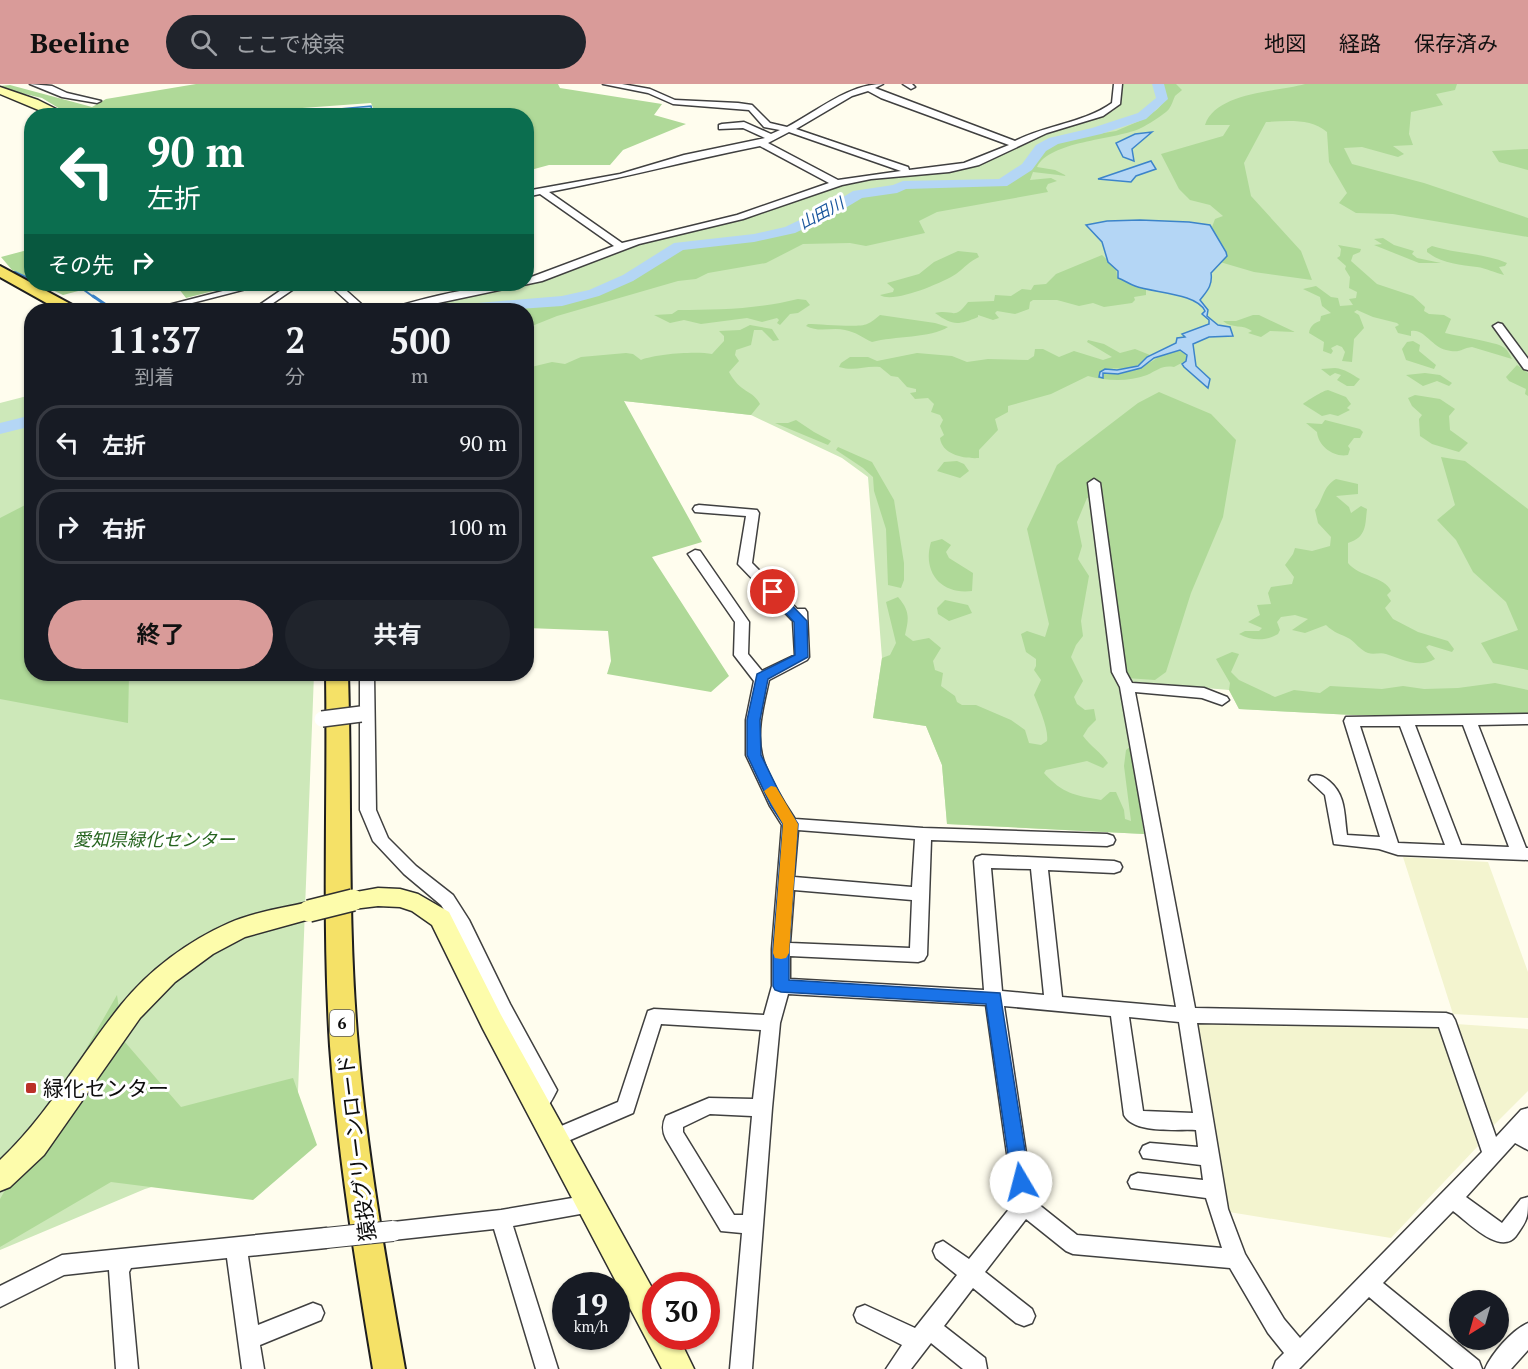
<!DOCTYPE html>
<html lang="ja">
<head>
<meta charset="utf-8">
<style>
  :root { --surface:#171b24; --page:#20242c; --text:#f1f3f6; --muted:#9ea1a6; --line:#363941; --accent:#d99b99 }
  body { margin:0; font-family:"PT Serif","Noto Sans JP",serif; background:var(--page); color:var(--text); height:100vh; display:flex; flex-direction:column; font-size:22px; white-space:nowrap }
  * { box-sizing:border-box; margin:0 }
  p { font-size:20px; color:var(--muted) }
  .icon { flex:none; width:33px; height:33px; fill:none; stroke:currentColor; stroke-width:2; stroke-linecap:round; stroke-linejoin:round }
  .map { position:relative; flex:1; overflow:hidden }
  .side { position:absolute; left:24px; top:219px; width:510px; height:378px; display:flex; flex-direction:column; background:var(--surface); border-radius:24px; box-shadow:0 2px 4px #0004 }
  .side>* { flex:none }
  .guide { position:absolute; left:24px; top:24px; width:510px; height:183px; border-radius:24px; box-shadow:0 2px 4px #0004; background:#0b6e4f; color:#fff; overflow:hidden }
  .needle { width:39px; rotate:217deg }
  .controls { position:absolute; left:1449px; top:1206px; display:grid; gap:12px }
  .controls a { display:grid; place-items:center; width:60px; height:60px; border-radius:50%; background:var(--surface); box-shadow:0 2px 4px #0004; font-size:30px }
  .speed { position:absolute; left:552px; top:1188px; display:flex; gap:12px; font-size:30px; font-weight:700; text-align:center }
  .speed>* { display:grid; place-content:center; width:78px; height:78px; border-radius:50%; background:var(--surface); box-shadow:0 2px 4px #0004; line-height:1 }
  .speed small { font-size:15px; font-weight:400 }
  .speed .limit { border:9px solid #d22; background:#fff; color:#111 }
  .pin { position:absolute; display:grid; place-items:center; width:51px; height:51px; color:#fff; margin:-26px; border:3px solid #fff; border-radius:50%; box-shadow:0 2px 6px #0007 }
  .me { position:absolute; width:66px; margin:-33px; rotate:352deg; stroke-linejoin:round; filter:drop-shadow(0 0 4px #0008) }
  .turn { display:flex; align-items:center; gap:21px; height:126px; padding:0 24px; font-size:27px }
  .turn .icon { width:78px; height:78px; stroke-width:2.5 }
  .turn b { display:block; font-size:42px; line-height:51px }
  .then { display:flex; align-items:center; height:57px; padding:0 24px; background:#0003; gap:12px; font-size:22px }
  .eta { display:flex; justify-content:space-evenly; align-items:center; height:102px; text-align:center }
  .eta b { font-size:36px; font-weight:700; line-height:42px }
  .cta { display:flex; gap:12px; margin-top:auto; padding:12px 24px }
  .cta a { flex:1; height:69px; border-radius:36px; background:var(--accent); color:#111; font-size:24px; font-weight:700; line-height:69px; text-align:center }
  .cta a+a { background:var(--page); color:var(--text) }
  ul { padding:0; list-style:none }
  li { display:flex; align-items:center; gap:18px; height:75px; margin:0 12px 9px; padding:0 12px; border:3px solid var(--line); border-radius:24px }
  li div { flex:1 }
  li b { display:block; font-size:22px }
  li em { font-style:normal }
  header { display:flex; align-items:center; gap:36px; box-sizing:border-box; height:84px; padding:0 30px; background:var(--accent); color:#111 }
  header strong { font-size:28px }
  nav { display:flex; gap:33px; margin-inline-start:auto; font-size:21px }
  .search { width:420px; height:54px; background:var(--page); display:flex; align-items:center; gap:15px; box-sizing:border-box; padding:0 21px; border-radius:33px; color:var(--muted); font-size:22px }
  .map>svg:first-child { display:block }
  .farmland { fill:#f3f4cf }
  .green { fill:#cde8b9 }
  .forest { fill:#afd998 }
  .water { fill:#b4d6f5; stroke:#3c84ca; stroke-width:1.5 }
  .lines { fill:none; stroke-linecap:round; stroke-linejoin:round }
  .stream-far1 { stroke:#3c84ca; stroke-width:2 }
  .stream { stroke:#3c84ca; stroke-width:3 }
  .river { fill:#b4d6f5; fill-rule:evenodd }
  .street-casing { stroke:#404040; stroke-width:3 }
  .secondary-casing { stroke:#2f2f2f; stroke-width:3 }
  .primary-casing { stroke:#1e1e1e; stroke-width:4 }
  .street { fill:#fff; fill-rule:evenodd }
  .secondary { fill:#fdfcab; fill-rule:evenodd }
  .primary { fill:#f5e167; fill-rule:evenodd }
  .street-bridge-far1-casing { stroke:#404040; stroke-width:18; stroke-linecap:butt }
  .street-bridge-casing { stroke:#404040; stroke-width:22; stroke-linecap:butt }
  .secondary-bridge-casing { stroke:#2f2f2f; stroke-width:24; stroke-linecap:butt }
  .street-bridge-far1 { stroke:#fff; stroke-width:15 }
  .street-bridge { stroke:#fff; stroke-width:20 }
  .secondary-bridge { stroke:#fdfcab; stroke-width:21 }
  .route { fill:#1a73e8; stroke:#114b97; stroke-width:1.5 }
  .slow { fill:#f59e0b }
  .poi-dot { fill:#bb3028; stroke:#fff; stroke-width:2 }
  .labels { text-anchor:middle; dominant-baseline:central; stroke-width:6; stroke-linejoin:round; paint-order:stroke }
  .far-water-label { font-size:16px; font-style:italic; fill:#19569d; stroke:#fff }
  .shield { fill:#fff; stroke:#565656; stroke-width:1.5 }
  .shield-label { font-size:16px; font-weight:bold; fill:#0d0d0d }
  .park-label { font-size:18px; font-style:italic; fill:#26641f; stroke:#fff }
  .near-poi-label { font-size:21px; fill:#0d0d0d; stroke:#fff; text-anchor:start }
  .near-street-label { font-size:21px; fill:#0d0d0d; stroke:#fff }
</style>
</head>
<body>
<header>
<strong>Beeline</strong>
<div class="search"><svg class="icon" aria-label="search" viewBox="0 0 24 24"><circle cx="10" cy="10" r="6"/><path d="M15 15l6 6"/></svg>ここで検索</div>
<nav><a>地図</a><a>経路</a><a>保存済み</a></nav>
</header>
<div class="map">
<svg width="1528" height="1285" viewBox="0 0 1528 1285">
  <rect width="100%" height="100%" fill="#fffdee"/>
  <path class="farmland" d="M1403,773L1488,778L1528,888V934L1453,930Z
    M1192,923L1439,940L1478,1062L1391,1154L1229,1128L1188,925Z
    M1456,940L1528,945V1007L1489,1046Z"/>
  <path class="green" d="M1122,0H1528V632L1353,631L1239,625L1229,606L1122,597L1144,750L947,740L942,681L926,642L873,634L882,574L868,393L842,374L751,331L624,317L527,301L526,226H405L527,201L659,154L740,137L839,100L868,93L941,89L968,83L1022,62L1048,48L1113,27L1121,20Z
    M31,311L32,590H314L296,1060L145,1105L0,1166V319Z"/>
  <path class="forest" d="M196,0H558L560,4L662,20L654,31L686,40L623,66L610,81H549L527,87L526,32L376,31L371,19L205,31H70L42,14L0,4V2L10,1L92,23L106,15Z
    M1162,0H1176L1182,6C1180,8 1177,10 1175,12C1173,16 1172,21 1169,25C1165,30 1146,42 1139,45C1113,56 1050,57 1037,83L1055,86L1067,92L1033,88L1030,96L1051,94L1057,97L1048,100L1046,104L1048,108L937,128L919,137L925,149L866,162L850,159L803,160L766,179L708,189L696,195L678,197L557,232L527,244L526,226H467L542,221L590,211L628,197L680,163L758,154L800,145L860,111L897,106L909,101L948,103L968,99L1007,100L1026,88L1045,63L1073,54L1116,47L1144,35V33C1160,26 1169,17 1162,0Z
    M1305,0H1457L1455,6L1436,10L1443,21L1411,28L1409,50L1413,61L1393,62L1404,70L1398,73L1362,63L1344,64L1352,80L1424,99L1528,134V153L1393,130L1356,129L1339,119L1347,109L1329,78L1327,48C1311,34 1286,37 1266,38L1244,79L1251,112L1301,167L1312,196L1254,188L1220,178L1226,172L1212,143L1215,135L1223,132L1210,121L1190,116L1179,105L1161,70L1223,52L1230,41H1205C1216,8 1277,8 1305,0Z
    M1528,65V86L1499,78L1492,67Z
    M1383,154L1394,161L1414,167L1412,170L1417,174L1441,179H1419L1374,161L1382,160L1374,155Z
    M1338,161L1361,165L1360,168L1353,171L1351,177L1377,200L1413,212L1425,223L1424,227L1429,230L1444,231L1451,235L1445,249C1456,252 1497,258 1503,263C1507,265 1510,271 1512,275L1472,263C1461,264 1461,270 1446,266C1431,262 1424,244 1411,247V252L1398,249L1395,243L1399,241L1397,239L1373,233L1357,226L1354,228L1359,231L1364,244L1354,255L1352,278L1342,277L1345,268L1342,263L1337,261L1331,264L1333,267L1331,270L1323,267L1324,258L1309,249C1310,242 1314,239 1320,237L1321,232L1331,229L1322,222L1320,213L1303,205L1316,202L1331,213L1338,214L1340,222L1353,221L1349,215L1356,214L1357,208L1349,204L1350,193L1345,185L1346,182L1337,174L1340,172L1341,165Z
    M1432,162C1457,170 1484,169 1507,179L1505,182L1499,183L1504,191C1495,189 1486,184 1477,183C1460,181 1441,179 1427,168V165Z
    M31,165V195L12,186L1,173Z
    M958,167L977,169L979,173C970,177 964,184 956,190C942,199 893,220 880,211L893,208L894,205L887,199L919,190L934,178Z
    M1102,171L1116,184L1117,192L1135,202L1146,204V211L1134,213L1135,216L1132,219L1104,223L1093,219L1079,222L1057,216H1033L1030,218L1029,225L1015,230L997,227L995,229L999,234L993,236L978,231V233C957,242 952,241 935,229C954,225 954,237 968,218L994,217L995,211L1011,212L1022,205L1031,206L1034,201L1046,200L1056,190Z
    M40,200H105L63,211Z
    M139,200H240L186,214L175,200L151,207Z
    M798,215L806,216L810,221L798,229L790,230L780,241L777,239L779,236L777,234L762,238L747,234L701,240L684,236L670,239L654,231L672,230L678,226C718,226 758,225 798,215Z
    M880,231L935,239L948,243C931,254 894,252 872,258C863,254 856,248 845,246C832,243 819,249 806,242L808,240C821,240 859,244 867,240C872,238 876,234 880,231Z
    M1253,231H1259L1295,248L1270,247L1261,253L1248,249L1252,247C1243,240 1232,245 1223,237H1236Z
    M750,241L772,245L779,256L773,257L762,246H754L751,261L736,266L735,271L739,277L729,288C740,309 753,306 760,320L751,331L624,317L702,458L652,473L729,592L711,608L607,590L611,577L608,547L527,544V284L552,278L565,280L581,273L626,269L633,270L641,276C656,270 696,267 712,270L724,257V252L719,247L740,246Z
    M1088,256L1104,260L1120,269L1135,265L1150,271C1145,274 1142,279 1138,281C1126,288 1110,281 1100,288L1103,293V289C1115,288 1125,288 1137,285C1151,281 1170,260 1186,269L1187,276L1174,283C1162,281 1158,286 1147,291C1128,298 1107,297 1088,292L1051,310L1008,322V328L995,335L998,346L979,366V374C965,375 942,371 940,354L944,351L940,342L943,336L940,331L931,328L934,320L928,314L915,315L910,309L916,308V305L907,303L898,293L891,292L880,283C865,281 856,288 839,283L841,279L850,273H868L877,277L917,269L952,272L967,278L988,275L1028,276L1034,272L1035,265H1043L1059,273L1074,267L1103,276L1112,273L1087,258Z
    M1413,257L1420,261L1419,267L1436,281L1434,285L1406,276L1402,265L1407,258Z
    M1517,281L1528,289V312L1525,310L1526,305L1509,297L1506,293Z
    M1335,284C1345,285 1351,290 1360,295L1354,302H1347L1337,296L1341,291L1335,289L1330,292L1321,285Z
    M1425,289L1440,291L1452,299L1449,302L1437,297L1423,302L1406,291Z
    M1328,306L1346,313L1351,320L1347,324L1350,326L1338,332L1330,330L1322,332L1303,320C1305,318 1324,306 1328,306Z
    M1159,308L1211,330L1236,356L1223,433L1191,509L1166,588L1155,596L1126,594L1103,410L1087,414L1077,438L1082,462L1078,475L1089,492L1081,537L1083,552L1076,561L1071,573L1083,597L1074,613L1077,620L1085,626L1094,625L1096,636L1088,644L1083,652C1091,663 1101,668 1108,679L1103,684L1087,677L1046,686L1044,689C1063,710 1074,711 1101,716L1110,708H1116L1124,726L1125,735L1131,737L1124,682L1126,666L1131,662L1144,750L947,740L942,681L926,642L873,634L882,574L890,571L896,559L886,518L898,513C910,527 909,534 905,551L913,557L929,554L941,564L933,577L935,586L943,589L941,602L955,612L957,618L962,621H976L1011,636L1025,646L1029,659L1041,661L1047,657C1049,646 1039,623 1034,611L1041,596L1034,586L1036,582V575L1026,568L1021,550L1027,547L1045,553L1049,540L1027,445L1057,381L1138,319Z
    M1415,311L1440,315L1455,325L1449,332L1450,346L1468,359L1459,368L1432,360L1420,352L1419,335L1422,331L1412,322L1408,314Z
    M796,336L814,348L831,357L828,361L775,339H788Z
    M1325,336L1360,345L1363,348L1360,354H1354L1348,362L1350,365L1348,371C1334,374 1318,362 1317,348L1306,339L1322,340Z
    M838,363L872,378L894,416L904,479V496L901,504L888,501L886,445L874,407L873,393L863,384L836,366Z
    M1441,373L1465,377L1528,425V586L1493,579L1481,559L1518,546L1506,518L1473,488L1456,456L1437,436L1455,421Z
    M957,377L964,380L969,387L960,394L937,387L944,378Z
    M1336,395L1358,400V410L1336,412L1349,423L1351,429L1361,422L1367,425C1365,441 1367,453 1348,459V479C1359,493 1384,492 1391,507L1387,511L1391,517L1385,524L1393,535L1418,548L1448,557L1454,565L1452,568L1429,561L1426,563L1435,575C1418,585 1403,575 1386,570C1380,568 1374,571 1368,569C1360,566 1356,559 1350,555C1341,550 1334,549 1326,541L1305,549L1292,546L1308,535L1295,531L1281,533L1277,538L1280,546L1278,550C1267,557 1251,557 1239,550L1245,547H1259L1262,544L1248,538L1260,531L1257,521L1271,520L1268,509L1271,503L1292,500L1294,493L1285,481L1293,470L1295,464L1312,467L1330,462L1331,453L1318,439L1315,426C1324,415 1322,403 1336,395Z
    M31,418L32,590H129L128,639L0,615V434Z
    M942,455L951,461L946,468L949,474L973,489L972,507C941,511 922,488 931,458Z
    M945,516L968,521L972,529L949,537L938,530L937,524Z
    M1232,568L1239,570L1231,588L1239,596L1275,613L1294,606L1320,609L1330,602L1382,605L1403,602L1424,605L1458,604L1495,599L1528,606V632L1353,631L1239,625L1229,606L1230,599L1216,575Z
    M117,911L124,957L181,1023L293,994L317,1061L253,1116L111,1098L0,1163V1115Z"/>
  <path class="water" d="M371,22L373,31H274Z
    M1152,48L1132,65L1134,77L1123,73L1116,59L1135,50Z
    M1151,77L1156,85L1136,92L1131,98L1098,95Z
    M1140,136L1189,138L1210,141L1226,168L1227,172L1211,189C1213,202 1206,208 1200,216L1208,226L1207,232L1218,241L1230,243L1233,252L1209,253L1193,260L1196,282L1210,295L1208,304L1184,283L1182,280L1186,277L1187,271L1180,266L1154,274L1141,284L1118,290L1103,289V294L1099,293L1100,288L1105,285L1117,286L1138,282L1147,273L1176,259L1177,254L1185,253L1182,250L1209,240V236L1202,230L1205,227C1197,209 1153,209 1135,202C1129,200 1124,196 1118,194V187L1108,178L1102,158L1086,141L1107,137Z"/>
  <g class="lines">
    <path class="stream-far1" d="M0,191L15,188L32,196
      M55,200L84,206L95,214"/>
    <path class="stream" d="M93,212L109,223L123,226"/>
    <path class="river" d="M1152,0H1164L1168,15L1146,35L1101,50L1058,60L1046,67L1032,86L1007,102L906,105L897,109L862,114L837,129L795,149L754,158L683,166L633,197L599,212L562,222L505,226H446L454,221L562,212L589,206L623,191L674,159L754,150L785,143L827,123L853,107L893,101L903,97L999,95L1022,80L1036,61L1049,54L1092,44L1138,29L1156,14Z
      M32,331V342L0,350V339Z"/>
    <g class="street-casing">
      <path id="street" d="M30,0L52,2L67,9L101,17L97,19L62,13Z
        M603,0H622L650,5L675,16L738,19L752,21L770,39L787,43C818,27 848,0 883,0L875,4L1015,57C1046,41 1084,39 1112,19L1114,0H1122L1120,20L1103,32L1047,49L979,81L949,88L871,95L842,101L743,135L639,160L542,197L405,226H391L392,224C435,211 482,200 526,200V195L614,162L540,110L526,113V107L620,90L684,71L765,54L743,44L719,45V41L722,40L744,38L771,50L780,46L764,43L749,26L673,20L648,9ZM868,7L881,14L1009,61L964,79L909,86L908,83L796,45L852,12ZM789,48L901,87L838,96L768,59ZM760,62L829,99L737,131L622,159L549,108C620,95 689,76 760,62Z
        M903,0H912L915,3L911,5Z
        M250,200H266L165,226H149Z
        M290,200H301L263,226H252Z
        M328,200H339L368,226H357Z
        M1498,239L1502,240L1528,275V286L1524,285L1493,242Z
        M1094,395L1100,399L1126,588L1132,599L1204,604L1227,613L1229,616L1222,621L1202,614L1135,608L1195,924L1446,929L1452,931L1455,936L1496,1053L1521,1026L1528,1024V1066L1515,1059L1466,1113L1502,1139L1521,1115L1528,1113C1528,1134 1528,1135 1516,1152C1500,1172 1468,1138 1453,1127L1383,1199L1479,1277L1482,1285H1454L1369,1213L1299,1285H1273L1276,1277L1284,1269L1268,1249L1230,1184L1073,1170L1066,1167L1026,1135L985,1188L1032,1225L1035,1232L1032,1239L1024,1242L1016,1239L973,1204L944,1242L985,1274L987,1285H963L931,1259L911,1285H886L902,1261L857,1238L854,1231L857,1224L865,1221L915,1244L957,1191L936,1174L933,1167L936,1160L943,1157L969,1175L1014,1119L986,921L788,910L780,939L772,1024L752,1285H730L742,1149L721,1147L666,1055C662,1047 662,1040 666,1032L709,1014L753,1015L761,946L661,940L633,1029L554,1063L547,1060L544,1054L547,1048L618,1018L648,927L654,925L764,931L772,902V865L782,741L770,722L746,671V636L754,597L734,571L735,538L688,470L695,466L700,467L749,538L748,570L762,587L795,571L793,537L738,480L746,432L695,428L693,425L695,422L699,421L757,426L759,429L752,479L797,525H805L807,528L809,573L807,576L769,596C764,619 756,647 762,671C766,689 784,719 795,735L923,744L1107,750L1113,752L1115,756L1113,760L1107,762L931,756L927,871L924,876L918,878L790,872V895L984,906L974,777L976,773L982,771L1114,777L1120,779L1122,783L1120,787L1114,789L1048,786L1062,913L1176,923L1120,603L1112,588L1088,399ZM798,746L915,755L912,803L794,793ZM991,784L1031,785L1044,911L1002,907ZM794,806L912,816L910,864L790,859ZM1004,922L1111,932L1124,1031C1134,1050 1176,1045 1196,1046L1198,1063L1150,1059L1143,1062L1140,1068L1143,1074L1201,1081L1203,1096L1138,1089L1131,1092L1128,1098L1131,1104L1206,1114L1222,1164L1077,1151L1033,1116ZM1129,933L1179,938L1193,1029L1143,1027ZM1197,939L1439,943L1482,1068L1300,1254L1284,1235L1245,1170L1228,1125ZM710,1030L752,1032L743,1131H734L683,1048V1043Z
        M360,590H374L376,726L388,754L416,782L453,811L469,836L510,920L557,1006C551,1018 545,1032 529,1026L526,1020L538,1006L497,929L456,844L441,821L404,790L373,757L360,726Z
        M1528,630V640L1478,641L1526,764H1528V776L1398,771L1379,765L1334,760L1325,711L1309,696L1311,692C1319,690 1323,692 1329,697C1346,711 1344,730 1347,751L1380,753L1344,637L1346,633ZM1415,641H1463L1509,763L1461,761ZM1360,642H1400L1445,761L1398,759Z
        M590,1111L597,1113L600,1120L597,1127L513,1142L558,1285H536L494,1145L393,1156L386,1154L383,1147L386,1140L393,1138L501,1126Z
        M326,1144L333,1147L336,1154L333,1161L326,1164L248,1172L258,1241L313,1219L321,1222L324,1229L321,1236L260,1261L264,1285H242L227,1174L131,1184L129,1188L138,1285H116L109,1186L64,1191L0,1223V1202L62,1171Z
        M1528,1239V1266L1511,1285H1485C1492,1269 1512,1246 1528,1239Z"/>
    </g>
    <g class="secondary-casing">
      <path id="secondary" d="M0,3L38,16L70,32H53L0,10Z
        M378,804L400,805L418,810L449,828L501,931L656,1211V1252H678L694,1285H662L483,945L432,841L412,827L400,823L378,822L353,825L345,822L341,816L345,810Z
        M309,818L317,821L321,827L317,833L245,853L213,870L175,898L140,934L44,1071L10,1103L0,1107V1076C48,1031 80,972 121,921C149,886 188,857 229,839C254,828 283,824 309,818Z"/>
    </g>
    <g class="primary-casing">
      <path id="primary" d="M0,182L76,223L78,226H59L0,193Z
        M326,590H348C352,714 347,838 358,962C367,1071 386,1178 405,1285H373C355,1177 338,1070 330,962C322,838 328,714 326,590Z"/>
    </g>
    <use href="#street" class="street"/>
    <use href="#secondary" class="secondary"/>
    <use href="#primary" class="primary"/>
    <g class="street-bridge-far1-casing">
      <path id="street-bridge-far1" d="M322,635L361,630"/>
    </g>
    <g class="street-bridge-casing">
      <path id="street-bridge" d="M326,1154L393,1147"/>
    </g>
    <g class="secondary-bridge-casing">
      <path id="secondary-bridge" d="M309,827L353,816"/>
    </g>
    <use href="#street-bridge-far1" class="street-bridge-far1"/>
    <use href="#street-bridge" class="street-bridge"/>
    <use href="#secondary-bridge" class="secondary-bridge"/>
  </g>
  <path class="route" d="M773,505L777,506L807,537L808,573L768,595L760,636L761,671L785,720L798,740L789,865V896L1000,909L1030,1098L1027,1104L1021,1106L1015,1104L1012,1098L986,920L781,908L775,906L773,902V865L783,740L771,722L747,671V636L757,590L795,571L794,538L766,508Z"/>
  <path class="slow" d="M771,702L776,703L798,740L789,869L786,874L781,875L775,874L773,869L783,740L764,707Z"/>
  <rect class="poi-dot" x="25" y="998" width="12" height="12" rx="3"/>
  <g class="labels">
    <g class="far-water-label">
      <text transform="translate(821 129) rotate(-28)">山田川</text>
    </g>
    <rect class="shield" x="330" y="926" width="24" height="26" rx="4.5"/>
    <g class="shield-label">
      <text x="342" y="939">6</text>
    </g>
    <g class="park-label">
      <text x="154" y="755">愛知県緑化センター</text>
    </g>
    <g class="near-poi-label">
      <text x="43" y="1004">緑化センター</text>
    </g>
    <g class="near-street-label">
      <text transform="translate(356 1064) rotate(-97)">猿投グリーンロード</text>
    </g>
  </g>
</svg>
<div class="controls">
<a><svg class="needle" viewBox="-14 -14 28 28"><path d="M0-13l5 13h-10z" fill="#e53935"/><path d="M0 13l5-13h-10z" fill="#9ea1a6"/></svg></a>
</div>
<div class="speed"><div>19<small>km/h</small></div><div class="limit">30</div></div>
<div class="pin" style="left:773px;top:508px;background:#d93025"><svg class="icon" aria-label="arrive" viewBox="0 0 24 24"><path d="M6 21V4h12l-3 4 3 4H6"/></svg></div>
<svg class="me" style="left:1021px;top:1098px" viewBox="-20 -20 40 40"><circle r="19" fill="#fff"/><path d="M0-13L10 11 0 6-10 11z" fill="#1a73e8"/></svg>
<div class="guide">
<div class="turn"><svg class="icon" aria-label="left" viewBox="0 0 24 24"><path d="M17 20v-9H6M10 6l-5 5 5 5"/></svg><div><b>90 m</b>左折</div></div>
<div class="then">その先<svg class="icon" aria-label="right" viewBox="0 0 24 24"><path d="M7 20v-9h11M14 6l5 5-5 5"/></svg></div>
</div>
<section class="side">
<div class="eta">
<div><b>11:37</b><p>到着</p></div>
<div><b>2</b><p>分</p></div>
<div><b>500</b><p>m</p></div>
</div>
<ul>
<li><svg class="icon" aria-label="left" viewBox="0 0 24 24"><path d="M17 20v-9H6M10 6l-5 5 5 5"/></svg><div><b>左折</b></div><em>90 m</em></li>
<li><svg class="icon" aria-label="right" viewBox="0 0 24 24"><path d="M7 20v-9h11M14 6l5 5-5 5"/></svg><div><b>右折</b></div><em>100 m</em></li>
</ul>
<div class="cta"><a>終了</a><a>共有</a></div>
</section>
</div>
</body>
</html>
